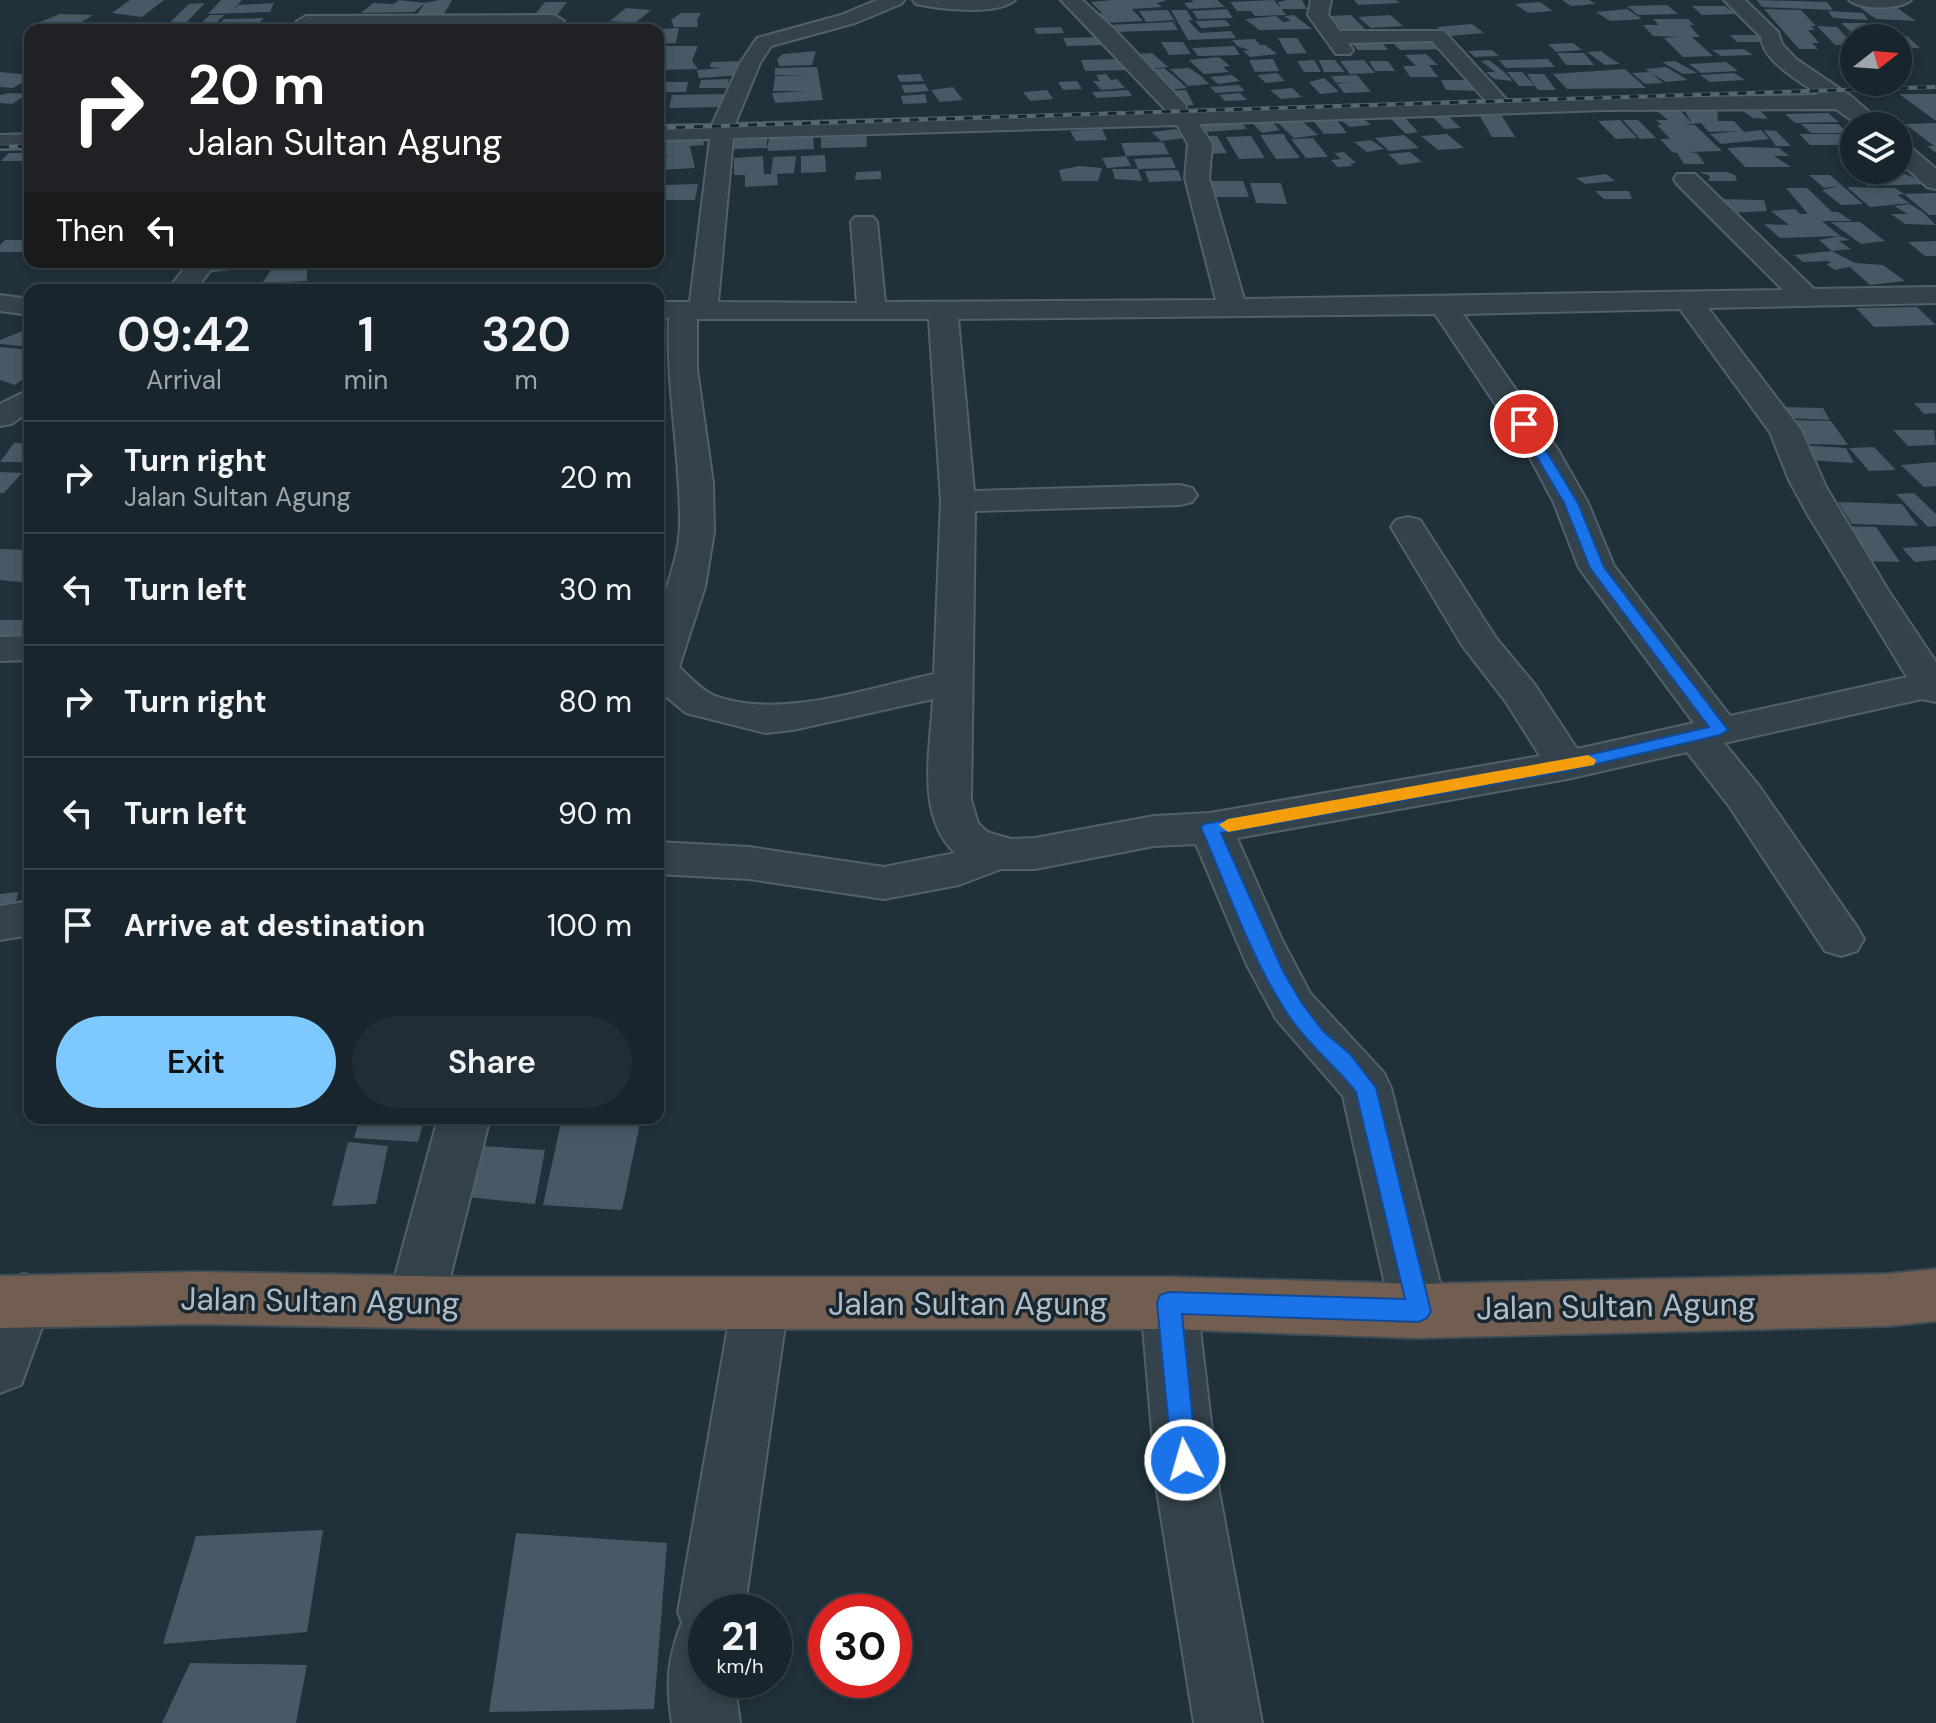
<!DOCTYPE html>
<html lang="en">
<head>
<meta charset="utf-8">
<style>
  :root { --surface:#18252c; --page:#212d34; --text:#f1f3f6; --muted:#9fa5a9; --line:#364248; --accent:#7cc8ff }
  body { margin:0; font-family:"DM Sans",sans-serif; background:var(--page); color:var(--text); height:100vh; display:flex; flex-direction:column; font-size:30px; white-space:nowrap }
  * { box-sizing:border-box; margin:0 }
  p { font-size:26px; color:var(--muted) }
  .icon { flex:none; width:44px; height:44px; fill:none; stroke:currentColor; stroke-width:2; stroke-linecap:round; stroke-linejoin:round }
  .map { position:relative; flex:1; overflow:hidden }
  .sheet { position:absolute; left:24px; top:284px; width:640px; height:840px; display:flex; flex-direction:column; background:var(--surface); border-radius:16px; box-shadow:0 4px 12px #0003,0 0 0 2px var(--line) }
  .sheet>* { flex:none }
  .top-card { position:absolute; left:24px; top:24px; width:640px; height:244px; border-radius:16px; box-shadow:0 4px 12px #0003,0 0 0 2px var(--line); background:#202124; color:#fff; overflow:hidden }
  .needle { width:52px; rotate:73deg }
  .tools { position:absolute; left:1840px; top:24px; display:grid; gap:16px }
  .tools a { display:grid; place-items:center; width:72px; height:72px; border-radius:50%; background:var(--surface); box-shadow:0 4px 12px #0003,0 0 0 2px var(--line); font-size:40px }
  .speed { position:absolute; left:688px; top:1594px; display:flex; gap:16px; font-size:40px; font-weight:700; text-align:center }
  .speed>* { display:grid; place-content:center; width:104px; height:104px; border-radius:50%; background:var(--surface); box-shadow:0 4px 12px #0003,0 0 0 2px var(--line); line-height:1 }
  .speed small { font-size:20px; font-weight:400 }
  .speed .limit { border:12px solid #d22; background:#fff; color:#111 }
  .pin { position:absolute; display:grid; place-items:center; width:68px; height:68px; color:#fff; margin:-34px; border:4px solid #fff; border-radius:50%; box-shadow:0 2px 8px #0007 }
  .me { position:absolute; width:88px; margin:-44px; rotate:354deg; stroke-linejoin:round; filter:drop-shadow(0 0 6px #0008) }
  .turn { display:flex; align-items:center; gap:28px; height:168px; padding:0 32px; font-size:36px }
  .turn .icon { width:104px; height:104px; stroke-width:2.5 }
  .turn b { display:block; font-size:56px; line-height:68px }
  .then { display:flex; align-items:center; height:76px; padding:0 32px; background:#0003; gap:16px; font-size:30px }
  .eta { display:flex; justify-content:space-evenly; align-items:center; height:136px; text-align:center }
  .eta b { font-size:48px; font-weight:600; line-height:56px }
  .primary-button { display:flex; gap:16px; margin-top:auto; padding:16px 32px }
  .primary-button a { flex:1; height:92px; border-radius:48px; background:var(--accent); color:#111; font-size:32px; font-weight:600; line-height:92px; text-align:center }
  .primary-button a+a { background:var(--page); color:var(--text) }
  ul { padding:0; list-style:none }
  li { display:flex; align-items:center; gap:24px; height:112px; padding:0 32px; border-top:2px solid var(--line) }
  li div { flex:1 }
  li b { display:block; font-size:30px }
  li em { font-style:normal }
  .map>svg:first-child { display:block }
  .building { fill:#465965 }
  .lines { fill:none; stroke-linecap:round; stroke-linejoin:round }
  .minor-casing { stroke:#526069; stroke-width:4 }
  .highway-casing { stroke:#3f4d56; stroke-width:4 }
  .minor { fill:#34424b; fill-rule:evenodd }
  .highway { fill:#725e50; fill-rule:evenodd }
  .rail-casing { stroke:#556773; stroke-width:4 }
  .rail { stroke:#192730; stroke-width:3; stroke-dasharray:9; stroke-linecap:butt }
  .route { fill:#1a73e8; stroke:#114b97; stroke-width:2 }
  .slow { fill:#f59e0b }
  .labels { text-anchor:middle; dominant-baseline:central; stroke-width:7; stroke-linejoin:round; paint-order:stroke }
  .near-street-label { font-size:32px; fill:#afbdc8; stroke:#192730 }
</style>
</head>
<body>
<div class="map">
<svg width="1936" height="1723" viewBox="0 0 1936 1723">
  <rect width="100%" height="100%" fill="#20313b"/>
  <path class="building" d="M130,0H164L142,17L112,13Z
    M221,0H242L234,9L239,5L274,3L270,12L208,14Z
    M399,0L425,3L414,12L361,13L373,3L394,4Z
    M439,0H452L444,14H417L425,3Z
    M1112,0H1165V1L1157,3L1162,7L1132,9L1143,21L1105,23L1096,13H1102L1091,2Z
    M1191,0H1217L1225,7L1189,9L1184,3L1194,2Z
    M1274,0L1286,15L1255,16L1251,11H1237L1230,2Z
    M1287,0H1302L1307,9H1281L1278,2Z
    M1354,0H1396L1400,3L1358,5Z
    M1562,0H1589L1596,4L1571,6Z
    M1757,0L1827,2L1833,10L1762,7Z
    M545,2H567L558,14L536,13Z
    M1540,2L1553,11L1528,13L1515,4Z
    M205,3L179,30H162L189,4Z
    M1855,4L1893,5L1916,21L1876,19Z
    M1667,5L1678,14L1638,15L1627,6Z
    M1692,6H1725L1736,14L1702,15Z
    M626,8L651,10L635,23L610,21Z
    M1227,9L1233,18L1198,19L1192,11Z
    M1627,9L1642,19L1610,21L1596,12Z
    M1764,9L1801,10L1816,26H1811L1815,30H1808L1819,43H1812L1818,49H1799Z
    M1168,10L1177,25L1173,20L1146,22L1139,11Z
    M1171,10H1186L1193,20H1188L1200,33L1231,31L1236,38L1188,40Z
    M1828,11L1863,13L1868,20L1833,18Z
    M681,13H701L697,20L698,27H674L671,20Z
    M60,14L93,15L74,27L30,26Z
    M210,15H224L209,30H194Z
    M1294,15L1312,29L1259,30L1245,19L1276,16L1283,22L1291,21L1284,16Z
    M1351,15L1366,30L1344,31L1329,16Z
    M1390,15L1403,26L1371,28L1358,17Z
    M264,18L255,28H215L224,19Z
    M1653,19H1688L1694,25H1689L1700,37H1692L1713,56L1683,57L1664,38L1679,37L1653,36L1643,25H1659Z
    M1225,20L1231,26L1201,28L1195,21Z
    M1173,22L1178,30L1113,32L1108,25Z
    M465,23H511L506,30H459Z
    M1841,23H1866L1882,37H1856Z
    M1472,24L1484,33L1449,36L1437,27Z
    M1817,26L1837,27L1854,45H1835Z
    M1061,27L1064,33L1037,34L1034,28Z
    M679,28L676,43L658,44V29Z
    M1730,35H1765V42H1737Z
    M1898,36H1907L1920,48H1900Z
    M1104,37L1108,45L1067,46L1063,38Z
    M1278,38H1297L1307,53L1287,54Z
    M1255,39L1260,45H1265L1277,54L1250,57L1243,51L1249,50L1237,46L1232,40Z
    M1380,40L1388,50H1358L1350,41Z
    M1439,41L1446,49L1400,50L1393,43Z
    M1161,42H1183L1191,54L1169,55Z
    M1573,43L1582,50L1556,52L1548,44Z
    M663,46H698L692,61L698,69L658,70V56Z
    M1234,46L1240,55L1198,56L1192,48Z
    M1744,49L1753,55L1721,56L1712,50Z
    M1492,50L1499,56L1475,57L1468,51Z
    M816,51L812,65L779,66L777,59L783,54Z
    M1601,51L1609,57L1620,64L1605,65L1587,52Z
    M1152,53L1168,67L1149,69L1134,54Z
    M1557,53H1584L1594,65H1566Z
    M1426,54L1438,65H1429L1438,77H1410L1403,66H1416L1405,55Z
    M1219,57L1230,66L1223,67L1229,72L1204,74L1189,60Z
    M1124,59L1129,70L1085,71L1081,60Z
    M1273,59L1279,71L1255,72L1249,60Z
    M1548,59L1555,67L1506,68L1499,60Z
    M1314,60L1321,72H1304L1297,61Z
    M1319,60H1335L1345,72H1324Z
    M1364,60L1375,73L1350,74L1340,61Z
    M1489,60L1503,71L1513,81L1494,79L1486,72H1495L1481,61Z
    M742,61L743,75L699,78L697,70L722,68L710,67L711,62Z
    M1369,61H1388L1395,71H1375Z
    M1675,61L1697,73L1683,74L1662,62Z
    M1726,62L1738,71L1701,73L1689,64Z
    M817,67L823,100L775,103L772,93L804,91H773L775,76L808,75H775V68Z
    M1666,67L1688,80L1666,82L1645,69Z
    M1164,68L1175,77L1187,88L1168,90L1146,70Z
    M1189,68L1201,76L1209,84L1188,86L1170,69Z
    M1625,69L1646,88L1567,89L1553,74Z
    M0,72L30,75V78L13,88L0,87Z
    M1507,72H1522L1535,86H1519Z
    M1650,72L1663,83L1645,84L1632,73Z
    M1277,73L1285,81L1266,83L1257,75Z
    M1734,73L1745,80L1710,82L1700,75Z
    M920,74L924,81L900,82L897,75Z
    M1106,74L1111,80L1117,79L1125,88L1101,90L1093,81H1100L1096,75Z
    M1527,74H1544L1556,90H1538Z
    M1232,75L1240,81L1218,84L1210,77Z
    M1357,75L1371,92L1344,93L1337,84L1351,82L1336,83L1331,76Z
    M1324,78L1339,92L1320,94L1309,82Z
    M729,79L727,88H699L701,80Z
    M1441,80H1472L1477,91L1446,90Z
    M1077,81L1082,89L1063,90L1058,82Z
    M664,82H688L686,92H661Z
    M925,84L929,91L905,93L901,85Z
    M1239,85L1245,91L1216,93L1210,87Z
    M953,87L963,100L940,102L931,90Z
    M1292,88L1302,97L1281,99L1270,90Z
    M1047,90L1053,99L1030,101L1023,92Z
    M1128,90L1132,96L1096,98L1092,92Z
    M1186,90L1194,105L1178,106L1165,91Z
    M10,93L30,94V98L23,97L12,104L0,103V95Z
    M1240,93L1247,100L1225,101L1219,95Z
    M724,94L722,107L669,108L672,95Z
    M925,94L927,103L903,104L901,96Z
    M1899,94H1936V121Z
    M1742,106L1760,110L1768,119L1753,118L1741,110Z
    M1683,108L1717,109L1718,121H1734L1744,132L1761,130L1769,139L1721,144L1710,134L1741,131L1709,132L1701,123L1692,124H1682L1695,125L1722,151L1688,152L1697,153L1705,164H1684L1677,153L1672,152L1660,139H1670L1657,125H1662L1656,120H1668L1656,110L1679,109L1692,124Z
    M1828,113L1839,122L1795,123L1785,114Z
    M1236,116L1247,129L1206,132L1195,118Z
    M1360,116L1371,125L1350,127L1339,119Z
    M1448,116L1461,128L1445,129L1432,117Z
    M1480,116H1502L1515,137H1492Z
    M1267,117L1280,130L1262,133L1248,119Z
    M1301,118L1303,122L1318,135L1294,138L1276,121Z
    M1335,118L1347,133L1324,134L1312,119Z
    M1405,118L1418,132L1406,134L1391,119Z
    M1620,120L1637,138L1616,139L1598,121Z
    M1623,120H1638L1656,138L1640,139Z
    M1936,123V153L1927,146H1934L1905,124Z
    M1801,124H1838L1848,133H1811Z
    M1102,129L1107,140L1076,141L1070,131Z
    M1176,129L1185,138L1161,141L1152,132Z
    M1764,130L1776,131L1791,146H1776Z
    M866,133L867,147L821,148V135Z
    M1284,134L1286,139L1300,158L1276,159L1260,135Z
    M1447,134L1464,148L1438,150L1421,136Z
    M1799,134H1839L1851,145H1810Z
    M703,135L704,145L690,146L695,168L658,170V158H667L663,137Z
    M813,135L814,149L769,151L767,148L770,136Z
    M1404,135L1419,148L1389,151L1375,138Z
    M1200,136H1217L1227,153L1209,154Z
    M1251,136L1265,158L1239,159L1226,137Z
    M767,138V148L733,149V140Z
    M1313,138L1328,157L1306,158L1291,139Z
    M1371,140L1384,149L1367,152L1354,142Z
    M1163,142L1169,154L1126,156L1121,143Z
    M1743,147L1779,148L1789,156H1774L1791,167H1745L1727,148Z
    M1344,152L1356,163L1350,164L1353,166L1338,167L1331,160L1341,159L1334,153Z
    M1410,152L1422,162L1400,165L1388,154Z
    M9,153H30V158L27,161H1Z
    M825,155L826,172L801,173V156Z
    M763,156L764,174H771L773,157L796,156L794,173L777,174L778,185L745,187V175H734V158Z
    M1126,156L1131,166L1107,168L1102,158Z
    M1171,157L1176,168L1138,169L1142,181L1115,179L1112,169H1138L1134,159Z
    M1080,166L1102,168L1098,181H1062L1059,170Z
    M1178,170L1182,181L1149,182L1145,171Z
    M881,171V179L855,180L856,172Z
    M1699,172H1727L1735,175L1737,181H1708L1710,176Z
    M1606,174L1615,181L1585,184L1576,178Z
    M1905,174L1928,184L1868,186L1856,177Z
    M1809,175H1830L1863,204L1841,205L1822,190L1840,186L1824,188Z
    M1205,181H1243L1249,197H1210Z
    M1250,183H1281L1287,204L1256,203Z
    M698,184L695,200H660L663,185Z
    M1847,187L1895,188L1904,194L1897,195L1910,203L1870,207Z
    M1786,188H1807L1832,212H1838L1852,221H1822L1840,236L1780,238L1764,224L1789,225L1771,211L1795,209L1800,214H1808Z
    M1595,191H1629L1632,199H1604Z
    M1936,193V215H1929L1904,194Z
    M1718,199L1764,200L1767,211L1730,213Z
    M1910,204L1924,213L1936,225L1905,224L1891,214H1908L1894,206Z
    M1831,222H1860L1885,241L1861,244Z
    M1840,236L1850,240L1839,241L1851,249L1832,251L1855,263L1883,265L1905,281L1870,285L1850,267L1835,270L1826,264L1831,263L1828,261L1803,262L1794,255L1832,251L1819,240Z
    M5,240H30V252H0V245Z
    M1936,241V256H1925L1908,242Z
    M238,262V269L200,274L203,266Z
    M307,268V281L262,283L271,270Z
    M334,282L331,290H298L301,284Z
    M278,284L275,290H243L244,286Z
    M1917,307L1936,325L1874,327L1856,308Z
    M30,328V347L0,344V340Z
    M0,347L30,350V374L15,385L0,380Z
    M1914,403H1936V413L1924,414Z
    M1780,407L1823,408L1830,420L1788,418Z
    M1789,420L1831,421L1848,445L1805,444Z
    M1893,430H1934L1936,445L1908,446Z
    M14,443H30V462H0Z
    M1800,445L1846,448L1854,463L1808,460Z
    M1874,447L1896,470L1869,471L1849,448Z
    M1936,462V486L1924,487L1901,465Z
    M0,472L22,473L4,493H0Z
    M1914,493L1936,514V526L1928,527L1896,494Z
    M1838,502L1902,504L1918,526L1852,524Z
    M1841,526L1876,527L1900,562L1864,561Z
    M1936,546V560L1915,562L1902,548Z
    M0,549L30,550V583L0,580Z
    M0,620H30L26,642L0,643Z
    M18,892L13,915L0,917V894Z
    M360,1118H425L418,1142L354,1138Z
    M562,1118H641L622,1210L543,1205Z
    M348,1142L388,1146L376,1204L332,1206Z
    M466,1145L545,1150L535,1204L448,1195Z
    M323,1530L307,1632L163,1644L196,1536Z
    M516,1533L667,1543L654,1709L489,1712Z
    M190,1663L307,1665L296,1723H162Z"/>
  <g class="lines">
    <g class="minor-casing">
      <path id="minor" d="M877,0H904L901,4L855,23L771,46L760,63L735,124L1168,112L1061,0H1082L1115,30L1185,104L1187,111L1486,101L1432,41L1348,43L1353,50L1350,54H1336L1308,15L1311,0H1331L1328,15L1340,31H1444L1507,100L1819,95C1800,81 1763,62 1761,37L1724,0H1745L1778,32L1782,44L1796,59L1852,97L1885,126H1860L1836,109L1604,110L1199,124L1212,144L1209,178L1244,299L1783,290L1677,184L1674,179L1677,174H1695L1814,289L1936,287V303L1708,308L1801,430L1826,487L1888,590L1936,662V702L1922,699L1724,743L1759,786L1857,927L1864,939L1857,951L1841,956L1825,951L1729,806L1687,752L1567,779L1237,838L1282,940L1310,993L1384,1073L1391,1088L1447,1311L1439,1330L1419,1338L1399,1330L1391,1311L1343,1096L1276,1019L1246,963L1196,844L1154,846L1035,869H1001L959,885L884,899L749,879L658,874V842L749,847L884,867L955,853C915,815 931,748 933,699L793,730L765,733L686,713L658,690C658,667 654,639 659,617C665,587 679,558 680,527C681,457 666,389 669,318H658V302H690L710,139L658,140V126L712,125L740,63L757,38L841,15ZM1177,125L1188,144L1185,178L1216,300L885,302L877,222L873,217H855L851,222L857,303L718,302L733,138ZM1680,309L1770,432L1789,480L1807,513L1907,677L1730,716L1614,566L1588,503L1558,450L1463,314ZM1435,314L1526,450L1554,503L1579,568L1694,723L1577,749L1535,685L1496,638L1420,520L1408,517L1396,520L1391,527L1462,645L1506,702L1540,756L1210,813L1154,816L1035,838L1011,839L987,832L978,823L971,800L975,511L1180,505L1192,502L1197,495L1192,488L1180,485L974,491L958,319ZM697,319H929L941,501L934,674C868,688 777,721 713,695C700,689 690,677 679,667L705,587L714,532L713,483L697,369Z
        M913,0H1015C998,16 938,9 916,4Z
        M1849,0H1911C1900,10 1860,10 1849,0Z
        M554,15L564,21L561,25L306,28L296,22L306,16Z
        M30,134V148L0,149V135Z
        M1898,141L1906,143L1936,169V189L1927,187L1898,160Z
        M190,262H217L195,290H167Z
        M0,295L30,299V315L0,311Z
        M30,389V411L11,424L0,426V404Z
        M30,636V660L0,661V637Z
        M30,901V935L0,940V906Z
        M438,1118H490L444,1302L436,1321L416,1328L396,1321L388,1302Z
        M24,1274L44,1281L52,1300L21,1385L0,1393V1290L4,1281Z
        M1169,1277L1189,1284L1197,1303L1219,1491L1262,1723H1194L1157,1491L1141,1303L1149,1284Z
        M760,1278L780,1285L788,1304L744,1612H706V1680H734L740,1723H672C666,1683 667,1660 682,1622L678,1612L732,1304L740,1285Z"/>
    </g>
    <g class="highway-casing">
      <path id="highway" d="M1936,1269V1321L1887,1326L1419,1338L1169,1329H464L196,1324L0,1328V1276L196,1272L464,1277H1169L1419,1284L1887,1274Z"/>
    </g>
    <use href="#minor" class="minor"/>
    <use href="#highway" class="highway"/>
    <g class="rail-casing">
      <path id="rail" d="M658,128L1936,87
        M0,147L30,146"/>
    </g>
    <use href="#rail" class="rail"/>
  </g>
  <path class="route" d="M1524,420L1530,424L1578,503L1604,567L1728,730L1720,735L1567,771L1221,833L1283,971L1301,1002L1323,1031L1350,1054L1376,1088L1431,1311L1427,1318L1419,1322L1182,1314L1197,1460L1194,1469L1185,1472L1176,1469L1172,1460L1157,1303L1160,1295L1169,1292L1405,1299L1356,1092C1334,1064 1306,1043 1287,1013C1250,957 1228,889 1201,828L1204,824L1567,760L1709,727L1590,568L1564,503L1517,424Z"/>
  <path class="slow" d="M1588,755L1596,760L1594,765L1228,832L1219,825L1228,819Z"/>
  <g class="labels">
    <g class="near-street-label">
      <text transform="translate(320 1301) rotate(1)">Jalan Sultan Agung</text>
      <text x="968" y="1304">Jalan Sultan Agung</text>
      <text transform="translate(1616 1306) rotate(-1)">Jalan Sultan Agung</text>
    </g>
  </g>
</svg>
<div class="tools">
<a><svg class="needle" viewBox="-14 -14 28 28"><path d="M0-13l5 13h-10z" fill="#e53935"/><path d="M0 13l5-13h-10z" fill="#9fa5a9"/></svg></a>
<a><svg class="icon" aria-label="layers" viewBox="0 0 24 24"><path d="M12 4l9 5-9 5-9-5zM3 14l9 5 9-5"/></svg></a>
</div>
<div class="speed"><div>21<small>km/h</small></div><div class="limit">30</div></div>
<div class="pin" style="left:1524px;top:424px;background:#d93025"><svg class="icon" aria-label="arrive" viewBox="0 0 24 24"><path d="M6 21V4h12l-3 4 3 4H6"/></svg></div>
<svg class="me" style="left:1185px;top:1460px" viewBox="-20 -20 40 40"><circle r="17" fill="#1a73e8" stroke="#fff" stroke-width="3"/><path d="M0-11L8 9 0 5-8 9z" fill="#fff"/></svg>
<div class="top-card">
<div class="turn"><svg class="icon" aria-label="right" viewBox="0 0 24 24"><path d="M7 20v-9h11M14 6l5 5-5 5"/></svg><div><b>20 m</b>Jalan Sultan Agung</div></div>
<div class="then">Then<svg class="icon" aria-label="left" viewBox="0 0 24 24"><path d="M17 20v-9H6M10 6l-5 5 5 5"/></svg></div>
</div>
<section class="sheet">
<div class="eta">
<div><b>09:42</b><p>Arrival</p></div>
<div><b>1</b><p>min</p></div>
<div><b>320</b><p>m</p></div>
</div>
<ul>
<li><svg class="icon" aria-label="right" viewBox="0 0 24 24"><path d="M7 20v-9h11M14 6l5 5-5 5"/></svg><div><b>Turn right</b><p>Jalan Sultan Agung</p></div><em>20 m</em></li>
<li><svg class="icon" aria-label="left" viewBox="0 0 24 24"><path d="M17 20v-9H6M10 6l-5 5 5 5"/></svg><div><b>Turn left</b></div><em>30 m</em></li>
<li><svg class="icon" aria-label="right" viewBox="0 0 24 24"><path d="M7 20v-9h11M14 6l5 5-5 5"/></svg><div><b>Turn right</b></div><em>80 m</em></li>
<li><svg class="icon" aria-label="left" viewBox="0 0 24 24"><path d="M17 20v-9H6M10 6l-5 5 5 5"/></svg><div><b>Turn left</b></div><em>90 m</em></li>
<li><svg class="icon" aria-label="arrive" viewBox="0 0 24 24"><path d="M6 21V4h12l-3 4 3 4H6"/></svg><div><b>Arrive at destination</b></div><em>100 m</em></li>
</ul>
<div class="primary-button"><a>Exit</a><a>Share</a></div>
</section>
</div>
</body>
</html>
